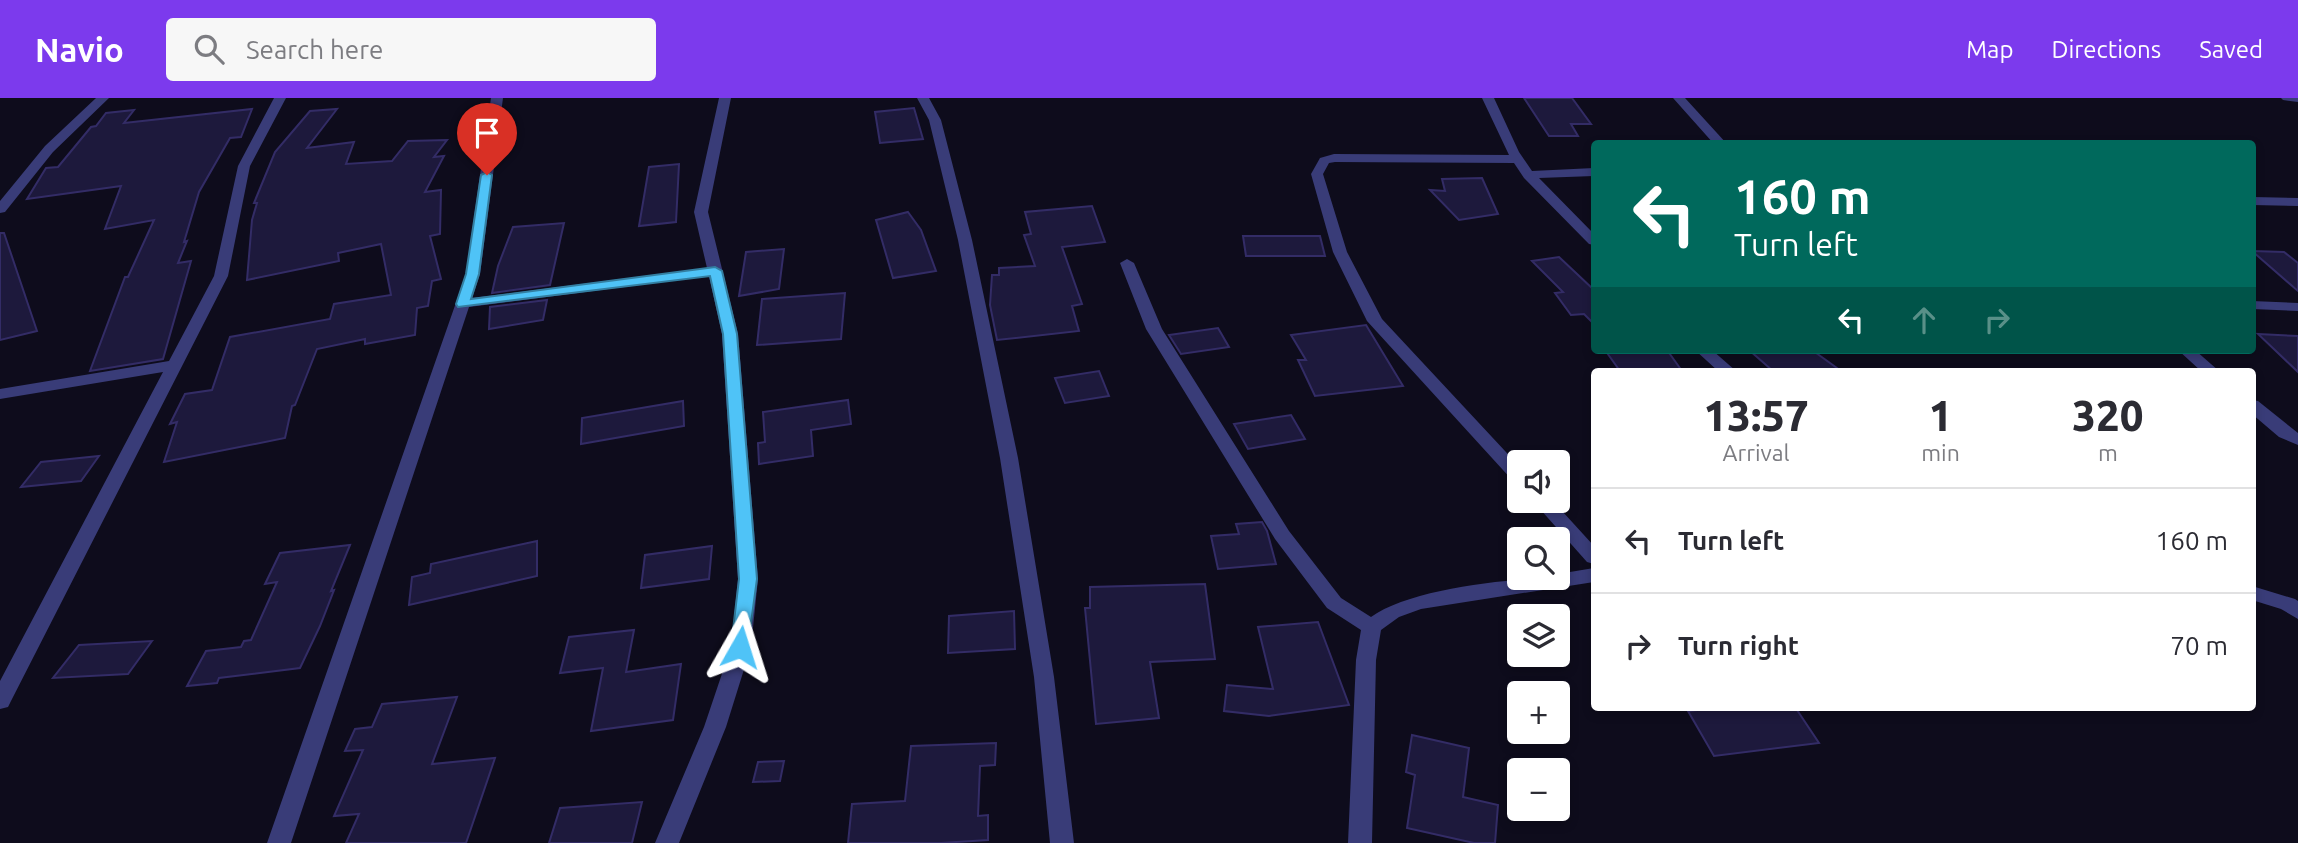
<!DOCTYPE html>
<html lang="en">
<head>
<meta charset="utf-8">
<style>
  :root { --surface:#fff; --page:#f7f7f7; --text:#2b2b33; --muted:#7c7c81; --line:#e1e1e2; --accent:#7c3aed }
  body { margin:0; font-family:Ubuntu,sans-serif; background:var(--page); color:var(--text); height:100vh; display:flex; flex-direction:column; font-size:26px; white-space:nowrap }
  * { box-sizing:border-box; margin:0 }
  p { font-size:23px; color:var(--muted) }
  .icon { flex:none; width:38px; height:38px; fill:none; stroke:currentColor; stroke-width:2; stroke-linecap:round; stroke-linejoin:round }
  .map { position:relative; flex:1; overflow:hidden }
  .side { position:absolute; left:1591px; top:270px; width:665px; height:343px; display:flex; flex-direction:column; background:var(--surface); border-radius:7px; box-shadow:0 4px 10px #0003 }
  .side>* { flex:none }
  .hud { position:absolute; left:1591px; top:42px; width:665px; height:214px; border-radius:7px; box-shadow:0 4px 10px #0003; background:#00695c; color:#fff; overflow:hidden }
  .controls { position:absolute; left:1507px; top:352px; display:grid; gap:14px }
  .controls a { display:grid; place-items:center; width:63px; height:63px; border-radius:7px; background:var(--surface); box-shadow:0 4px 10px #0003; font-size:35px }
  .pin { position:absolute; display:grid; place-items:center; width:60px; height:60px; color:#fff; margin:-72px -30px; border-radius:50% 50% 50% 0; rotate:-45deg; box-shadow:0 0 7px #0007 }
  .pin .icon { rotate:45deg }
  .me { position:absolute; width:77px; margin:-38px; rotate:6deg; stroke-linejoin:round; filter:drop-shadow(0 0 5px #0008) }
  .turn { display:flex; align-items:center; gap:24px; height:147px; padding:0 28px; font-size:32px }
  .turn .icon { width:91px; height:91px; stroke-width:2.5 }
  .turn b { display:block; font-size:49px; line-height:60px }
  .lanes { display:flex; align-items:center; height:66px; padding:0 28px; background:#0003; justify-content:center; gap:35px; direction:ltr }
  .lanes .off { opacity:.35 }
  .eta { display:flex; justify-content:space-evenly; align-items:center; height:119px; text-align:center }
  .eta b { font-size:42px; font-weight:800; line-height:49px }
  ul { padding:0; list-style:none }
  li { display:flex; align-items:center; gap:21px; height:105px; padding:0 28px; border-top:2px solid var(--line) }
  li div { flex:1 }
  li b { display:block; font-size:26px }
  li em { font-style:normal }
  header { display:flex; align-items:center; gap:42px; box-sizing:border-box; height:98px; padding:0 35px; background:var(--accent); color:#fff }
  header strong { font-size:33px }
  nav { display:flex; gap:38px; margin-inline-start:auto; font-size:24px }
  .search { width:490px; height:63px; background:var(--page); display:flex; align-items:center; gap:18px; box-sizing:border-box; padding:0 24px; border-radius:7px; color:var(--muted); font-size:26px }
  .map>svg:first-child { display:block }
  .building { fill:#1d193c; stroke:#332c66; stroke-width:2 }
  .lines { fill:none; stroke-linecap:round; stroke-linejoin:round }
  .street { fill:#393c78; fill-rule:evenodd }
  .route { fill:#4fc3f7; stroke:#337fa1; stroke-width:2 }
</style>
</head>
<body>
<header>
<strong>Navio</strong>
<div class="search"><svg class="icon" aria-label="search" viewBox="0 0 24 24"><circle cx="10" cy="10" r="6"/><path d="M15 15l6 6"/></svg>Search here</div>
<nav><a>Map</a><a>Directions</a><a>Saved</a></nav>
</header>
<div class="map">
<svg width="2298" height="745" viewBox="0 0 2298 745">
  <rect width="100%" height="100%" fill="#0e0c1c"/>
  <path class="building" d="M1524,0H1572L1591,26H1571L1578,38H1549Z
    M914,10L923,41L880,45L875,14Z
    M252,11L241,39L230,40L199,94L184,144L187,143L178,165L191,163L163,261L90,273L125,179H128L154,122L105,131L121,88L27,101L46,70L58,69L91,29L96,28L106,15L134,12L124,25Z
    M337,11L307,50L354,44L346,66L392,63L408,43L447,42L434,59L444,58L425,94L441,92L440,136L430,138L441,181L432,183L428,208L417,210L415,237L365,246V241L317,251L295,307L292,308L285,340L164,364L177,324L170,326L185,296L212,292L230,239L330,221L334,206L391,197L381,146L338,155L339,163L247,182L252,122L257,105H254L275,54L310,13Z
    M679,66L676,124L639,128L649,69Z
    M1482,80L1498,116L1459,122L1430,92L1445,93L1442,81Z
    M1092,108L1105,144L1062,149L1082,206L1072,208L1079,233L997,242L990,207L992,177H999V170L1035,168L1024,137L1031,136L1025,114Z
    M908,114L921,132L936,173L893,180L876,122Z
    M564,125L550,187L492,195L498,168L513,129Z
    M0,135H4L37,233L0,242Z
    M1243,138H1320L1325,158H1246Z
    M784,151L779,191L739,198L746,154Z
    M2252,153L2284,154L2298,165V193Z
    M1559,159L1594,192V226L1584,216L1571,217L1555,195L1563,194L1532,163Z
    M845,195L841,241L757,247L762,201Z
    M547,202L543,222L489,231L490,209Z
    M1366,227L1403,288L1315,298L1298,262H1306L1291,237Z
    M1218,230L1229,249L1181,256L1169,237Z
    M2258,236L2298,238V274Z
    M1605,252H1667L1682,273H1620Z
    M1749,252H1812L1841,273H1773Z
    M1099,273L1109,298L1065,305L1055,280Z
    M848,302L851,326L811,332L813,358L759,366L758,345L765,344L763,314Z
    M683,303L684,328L581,346L582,320Z
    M1291,317L1305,341L1248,351L1234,326Z
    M99,358L81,383L21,389L41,364Z
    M1262,424L1267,433L1276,466L1218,471L1211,438L1239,436L1236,426Z
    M537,443V478L409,507L412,479L430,475L431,466Z
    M350,447L331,493L334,492L320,528L300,570L219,580L217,585L187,588L206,553L241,549L244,543L251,542L277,484L265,486L280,455Z
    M712,448L709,481L641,490L645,457Z
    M1205,486L1215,561L1150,564L1159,620L1096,626L1085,510H1090V489Z
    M1014,513L1015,551L948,555L949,518Z
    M1318,524L1349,607L1269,618L1224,613L1227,587L1273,591L1258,529Z
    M634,532L626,574L681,566L673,622L591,633L603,570L560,575L569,539Z
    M152,543L128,576L53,580L79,547Z
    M457,599L432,666L495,660L466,745H346L359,716L334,718L363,652L345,653L355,631L372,629L382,606Z
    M1726,609H1795L1819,645L1714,658L1688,613Z
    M1412,637L1469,650L1463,699L1498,707L1495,745H1474L1407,730L1415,677L1406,674Z
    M996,645L995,667L980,668L978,718L988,717V742L941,745H848L852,706L905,703L911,648Z
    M784,663L780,683L753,684L758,664Z
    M642,704L632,745H549L560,710Z"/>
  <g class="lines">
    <path class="street" d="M96,0H109L53,54L5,114L0,115V103L45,48Z
      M274,0H286L250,68L228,178L11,603L8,609L0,611V583L163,274L0,301V291L169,263L214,178L238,68Z
      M491,0H503L480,176L472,200L707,170L694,114L719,0H731L708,114L738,236L758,481L751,549L726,629L679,745H655L704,629L731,549L738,481L722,236L709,178L469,209L291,745H267L466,176Z
      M917,0H929L941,22L972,142L1018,360L1054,579L1074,745H1050L1034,579L1000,360L958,142L929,22Z
      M1482,0H1494L1519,54L1532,73L1594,70V78L1539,80L1594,136V147L1589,146L1524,80L1514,65L1335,64L1329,65L1323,76L1347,154L1382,221L1519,368V385L1513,383L1367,223L1333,154L1311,76L1320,60L1334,56L1509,57Z
      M1673,0H1685L1727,46H1714Z
      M2281,0H2298V4L2283,2Z
      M2252,99L2298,100V108L2252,107Z
      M1127,161L1134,165L1162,231L1289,433L1341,500L1371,519C1409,491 1510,480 1558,480V476L1594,470V484L1421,511L1399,519L1381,532L1376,562L1372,745H1348L1356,562L1361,532L1327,510L1275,441L1146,231L1120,165Z
      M2252,203L2298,205V213L2252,211Z
      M1695,252H1712L1736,273H1718Z
      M2178,252H2195L2219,273H2201Z
      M2252,302L2258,303L2298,335V347L2279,339L2252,316Z
      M1532,402H1552L1594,448V466L1587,464Z
      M2252,488L2295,501L2298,503V521L2281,511L2252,502Z"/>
  </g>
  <path class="route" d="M487,74L492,77L479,176L471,201L715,169L722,173L737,236L757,481L747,554H734L731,549L739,481L723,236L710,178L458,209L456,206L466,176L481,77Z"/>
</svg>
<div class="controls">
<a><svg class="icon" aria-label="sound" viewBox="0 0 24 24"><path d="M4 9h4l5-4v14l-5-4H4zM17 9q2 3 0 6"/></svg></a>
<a><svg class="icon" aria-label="search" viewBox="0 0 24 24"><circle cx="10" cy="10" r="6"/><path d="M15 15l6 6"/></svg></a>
<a><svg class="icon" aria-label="layers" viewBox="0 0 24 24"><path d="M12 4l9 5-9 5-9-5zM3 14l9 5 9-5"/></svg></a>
<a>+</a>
<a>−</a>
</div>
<div class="pin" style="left:487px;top:77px;background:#d93025"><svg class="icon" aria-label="arrive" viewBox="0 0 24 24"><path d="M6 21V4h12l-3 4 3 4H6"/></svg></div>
<svg class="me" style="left:740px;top:549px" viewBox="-20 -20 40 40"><path d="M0-17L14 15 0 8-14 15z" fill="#4fc3f7" stroke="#fff" stroke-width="4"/></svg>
<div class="hud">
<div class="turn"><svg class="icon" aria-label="left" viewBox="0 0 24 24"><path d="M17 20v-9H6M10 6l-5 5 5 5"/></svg><div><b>160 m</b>Turn left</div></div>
<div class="lanes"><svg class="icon" aria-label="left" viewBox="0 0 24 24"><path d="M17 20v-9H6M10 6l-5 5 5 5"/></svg><svg class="icon off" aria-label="ahead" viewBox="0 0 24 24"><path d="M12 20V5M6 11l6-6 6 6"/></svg><svg class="icon off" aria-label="right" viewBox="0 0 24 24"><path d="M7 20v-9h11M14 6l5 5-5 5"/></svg></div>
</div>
<section class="side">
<div class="eta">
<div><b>13:57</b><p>Arrival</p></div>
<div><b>1</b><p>min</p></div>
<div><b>320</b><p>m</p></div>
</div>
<ul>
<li><svg class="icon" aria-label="left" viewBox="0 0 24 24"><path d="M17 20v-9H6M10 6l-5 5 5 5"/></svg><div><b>Turn left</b></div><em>160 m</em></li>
<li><svg class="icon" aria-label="right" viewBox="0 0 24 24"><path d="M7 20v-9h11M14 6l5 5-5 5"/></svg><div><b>Turn right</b></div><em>70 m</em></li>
</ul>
</section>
</div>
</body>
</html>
